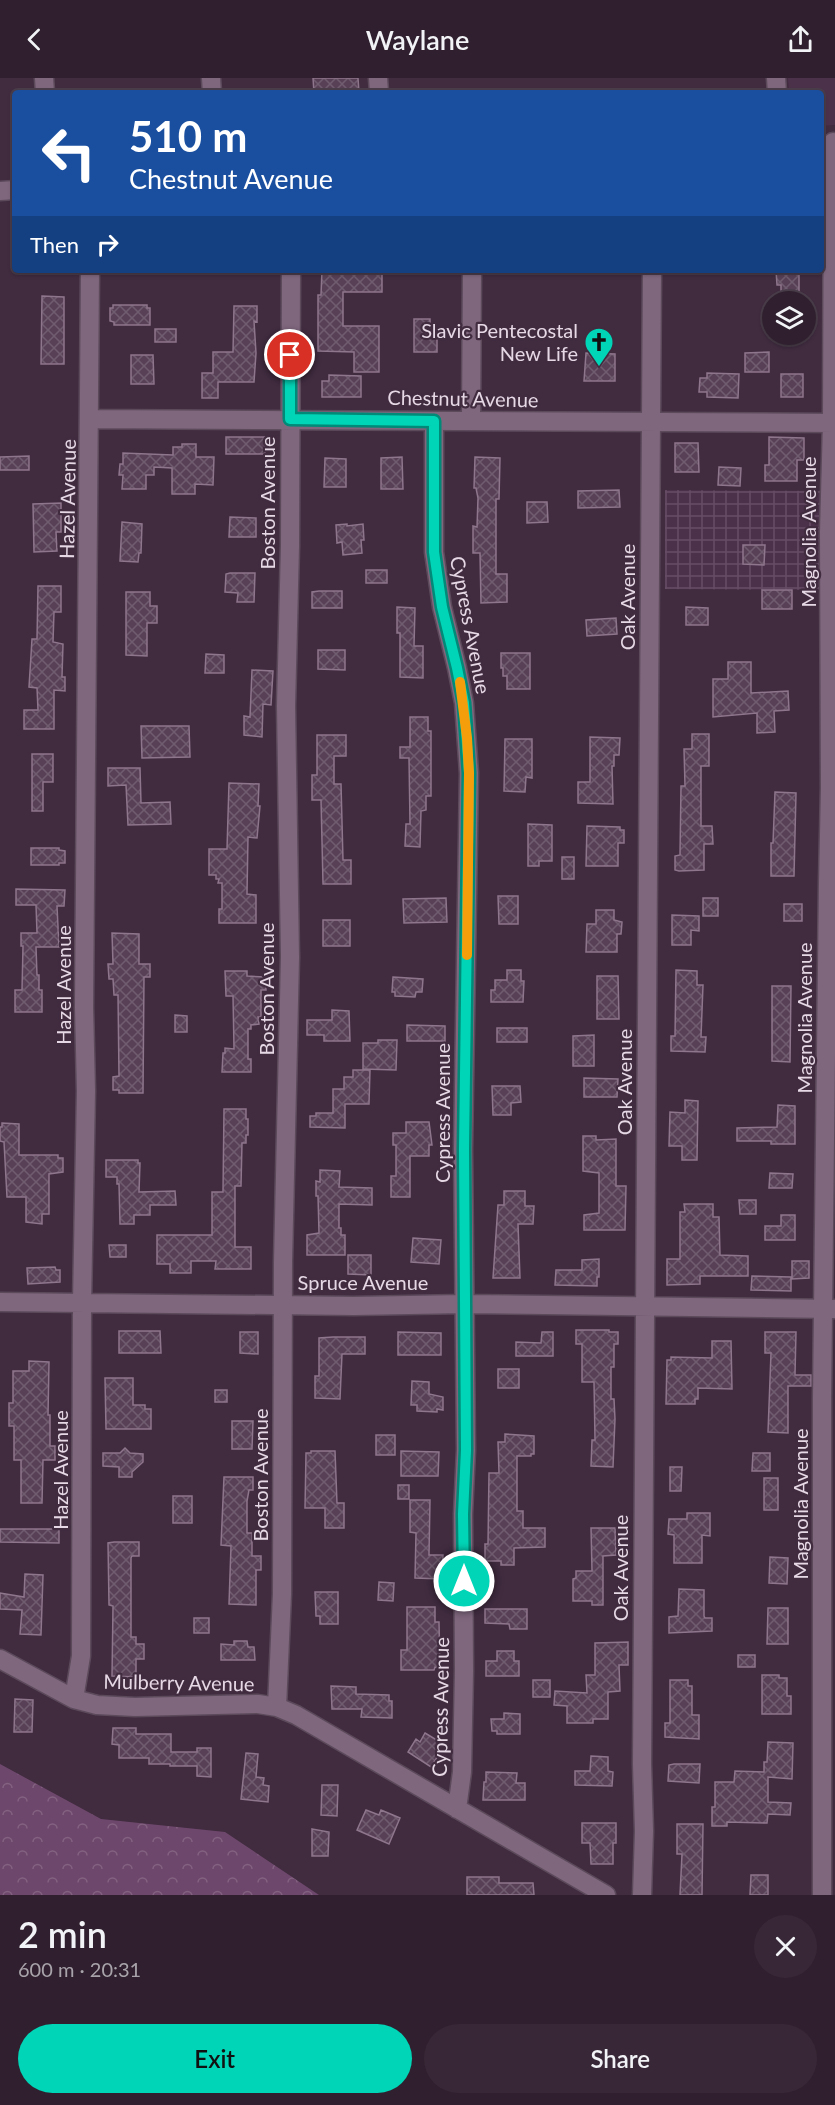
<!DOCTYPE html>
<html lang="en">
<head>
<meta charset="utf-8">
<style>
  :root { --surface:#30202f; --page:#382837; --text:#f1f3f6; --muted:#a8a3aa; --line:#4b3e4b; --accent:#00d5b7 }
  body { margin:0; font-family:Lato,sans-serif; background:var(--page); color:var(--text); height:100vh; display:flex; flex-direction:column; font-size:22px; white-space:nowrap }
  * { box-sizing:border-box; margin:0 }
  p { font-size:20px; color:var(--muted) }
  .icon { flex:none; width:33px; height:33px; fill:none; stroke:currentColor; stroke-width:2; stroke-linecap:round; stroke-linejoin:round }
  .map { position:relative; height:1817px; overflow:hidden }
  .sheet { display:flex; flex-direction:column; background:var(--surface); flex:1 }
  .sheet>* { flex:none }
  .guide { position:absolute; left:12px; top:12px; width:812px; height:183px; border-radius:6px; box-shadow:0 2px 4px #0004,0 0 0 2px var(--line); background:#1a4fa0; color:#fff; overflow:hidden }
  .controls { position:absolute; left:762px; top:213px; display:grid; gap:12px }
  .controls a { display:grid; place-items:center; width:54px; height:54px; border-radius:50%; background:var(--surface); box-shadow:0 2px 4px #0004,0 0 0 2px var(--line); font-size:30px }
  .pin { position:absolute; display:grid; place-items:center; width:51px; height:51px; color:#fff; margin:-26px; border:3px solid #fff; border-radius:50%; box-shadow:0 2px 6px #0007 }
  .me { position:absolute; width:66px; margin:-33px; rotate:0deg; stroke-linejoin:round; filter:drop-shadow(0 0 4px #0008) }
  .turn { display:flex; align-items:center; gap:21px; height:126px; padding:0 18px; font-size:27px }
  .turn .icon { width:78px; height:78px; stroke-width:2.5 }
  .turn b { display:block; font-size:42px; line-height:51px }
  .then { display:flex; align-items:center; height:57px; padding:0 18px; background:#0003; gap:12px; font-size:22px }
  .round { display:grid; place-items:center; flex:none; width:63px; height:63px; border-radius:32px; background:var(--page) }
  .overview { display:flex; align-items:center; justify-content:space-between; height:102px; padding:0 18px }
  h1 { font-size:36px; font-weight:600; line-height:45px }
  .action { display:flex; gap:12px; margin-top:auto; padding:12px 18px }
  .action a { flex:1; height:69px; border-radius:36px; background:var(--accent); color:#111; font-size:24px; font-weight:600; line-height:69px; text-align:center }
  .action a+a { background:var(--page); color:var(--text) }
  header { display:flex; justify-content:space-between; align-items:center; height:78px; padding:0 18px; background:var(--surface); font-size:27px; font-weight:600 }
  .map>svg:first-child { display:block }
  .built { fill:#4c314b }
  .industrial { fill:url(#industrial-grid) }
  .forest { fill:url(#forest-crowns) }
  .building { fill:url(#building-cross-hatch); stroke:#8e768d; stroke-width:1.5 }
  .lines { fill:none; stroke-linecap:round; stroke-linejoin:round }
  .minor-casing { stroke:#5c4a5b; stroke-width:21 }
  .minor { stroke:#7f677e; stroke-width:18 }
  .route-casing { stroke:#008a77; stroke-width:15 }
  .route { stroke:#00d5b7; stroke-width:10 }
  .slow { stroke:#f59e0b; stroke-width:10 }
  .labels { text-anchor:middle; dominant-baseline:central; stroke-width:4.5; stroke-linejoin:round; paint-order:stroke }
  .poi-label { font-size:20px; fill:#e6d8e5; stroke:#402b3f; text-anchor:end }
  .street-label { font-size:20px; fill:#e6d8e5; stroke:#402b3f }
</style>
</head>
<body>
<header><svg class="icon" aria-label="back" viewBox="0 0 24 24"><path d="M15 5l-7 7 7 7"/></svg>Waylane<svg class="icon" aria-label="share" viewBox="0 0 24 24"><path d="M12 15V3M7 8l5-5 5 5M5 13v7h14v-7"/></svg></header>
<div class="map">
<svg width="835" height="1817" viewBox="0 0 835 1817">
  <defs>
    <pattern id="industrial-grid" width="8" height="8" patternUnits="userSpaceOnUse" patternTransform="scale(1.5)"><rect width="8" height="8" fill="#4c314b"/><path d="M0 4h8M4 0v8" fill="none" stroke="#664e65"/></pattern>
    <pattern id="forest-crowns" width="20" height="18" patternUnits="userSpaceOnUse" patternTransform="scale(1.5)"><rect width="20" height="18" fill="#6e476c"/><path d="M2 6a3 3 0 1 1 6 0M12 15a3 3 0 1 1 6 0" fill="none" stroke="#836181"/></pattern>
    <pattern id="building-cross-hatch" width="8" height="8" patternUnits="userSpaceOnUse" patternTransform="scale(1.5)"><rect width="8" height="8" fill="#584157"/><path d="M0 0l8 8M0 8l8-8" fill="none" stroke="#705c6f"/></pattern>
  </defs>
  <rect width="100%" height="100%" fill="#402b3f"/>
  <path class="built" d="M788,0H835V47L821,48L820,15H789Z"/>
  <path class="industrial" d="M665,412L822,413V512L665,511Z"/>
  <path class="forest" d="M0,1686L101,1741L225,1754L319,1817H0Z"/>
  <path class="building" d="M313,0H358L359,15H314Z
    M322,192H382V214H343V248H379V294H354V274L318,273V217H321Z
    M776,192H799V224H781V207H777Z
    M42,218L64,219V286H41Z
    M113,227H147V230H150V247H114V244L110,243V230H113Z
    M234,228H257V244L254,243L256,275L254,304H218V320H202V295H213V274H233Z
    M414,241H430V250H437V274H414Z
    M155,251H176V264H155Z
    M769,274V294H745V275Z
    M586,275L615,276V303H584Z
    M131,277H153L154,306H131Z
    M707,295L739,296L738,320L707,319V314H699L700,300H707Z
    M781,296H803V319H781Z
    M329,297L361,298V319H322V303H329Z
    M226,359H265V376H226Z
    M769,359L804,360V382H797V403H765V387H769Z
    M675,365H698L699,394H675Z
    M182,366H196V379H214L213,407L195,406V416H172V390L154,389V397H146V411H122L123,397H119L120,386H123V375L173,377V369H182Z
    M29,378V392H0V379Z
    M402,379L403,411H381V380Z
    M475,379L500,380L499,421H496V496H507V524L481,525L480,475H473V448L477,449L478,420L476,410H474Z
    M325,380L346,381V409H324Z
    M719,389L741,390L740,408L718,407Z
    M619,412L620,429L578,430V413Z
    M527,424H547L548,444L527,445Z
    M61,425V454H56L57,473L34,474L33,426Z
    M230,439L256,440V459H229Z
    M122,444L142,446L141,475H139L138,484L120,483Z
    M347,446V448L363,446L364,462H361L362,475L343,477L342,464L337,465L336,447Z
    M743,467H765L764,487L743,486Z
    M366,492H387V505H366Z
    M230,495H255L254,524H237L238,515L225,514L226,496Z
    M38,508H61V534H54L53,564L63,566L62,599H65V613L54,612V651H24V632H38L37,610L29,609L32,561H37Z
    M762,512H792V531H762Z
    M319,513H342V530H312V514Z
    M126,514H150V528H157V545H147V578L126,577Z
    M397,529L415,530L414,568H423V600L400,599V555H397Z
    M686,529L708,530V547H686Z
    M616,540L617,556L587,558L586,542Z
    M318,572H345V592L318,591Z
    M501,575H530V611H507V598H503V590H501Z
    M206,576L224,577V595H205Z
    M728,584H751V615L788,613L789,632L774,633L775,654L757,655V635L713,639V601H728Z
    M252,592L273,593L271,627L263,626L262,659L244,657V638L250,639Z
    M410,639H428V653H431V718H426V732L421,733L420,769L405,768L406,746H410L409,680H400V669H410Z
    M141,648H189L190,679L142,680Z
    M692,656H709V688H701V748H712L713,766H704V792L679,793L675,792V778L680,777L681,708H685L684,671H692Z
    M317,657H346V678H334V706H341L343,782H351V806H323L321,722H312V697H317Z
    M590,659L620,660L619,677H614V688H612L613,726L578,725V704H590Z
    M505,661H532V700L526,699L525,714L504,713Z
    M32,676H53V704H43V733H32Z
    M108,690H140L141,725L170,724L171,746L128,747L126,707L108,708Z
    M229,705L259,706L258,728H260L257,760L248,759L247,816L256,817V845H219V831H222V805H218L219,801H216V797H209V771H227Z
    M775,714L796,715L794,798H771V765H773Z
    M528,746L552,747V783H539V788H528Z
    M587,748L620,749V752H624V765H618V788H586Z
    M31,770H59V772L65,773V785H59V787H31Z
    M562,779H574V801H562Z
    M16,811L65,812L64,828H57L59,869H36L37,897H39V912H42V934H15V912H22L23,868H21V855H37L36,827H16Z
    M498,818H518V846H499Z
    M446,820L447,844L404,845L403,821Z
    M703,820H718V838H703Z
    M784,826H802V843H784Z
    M596,832H614V842L622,844L621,856H617V874H586L587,846H596Z
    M672,837L699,838V853L691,852V867H672Z
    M323,842H350V868H323Z
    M112,855L139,856V886H150V899H144L143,1015H119V1012H113V999L119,998L118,917H114L113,901H109L108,886H113Z
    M507,892H521V903H524L523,924H491V912H495V902H507Z
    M676,892L697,893V907H703L701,959H706L705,974L671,973V958H675Z
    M225,893H247V898L265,899L266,912H261V939H258L259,946L251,947V951H248V981H251V994H222L223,975H225V970L234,971L233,918H226Z
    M597,898H618L619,941H597Z
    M393,899L423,901L422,914H416L415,919L395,918V914H392Z
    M772,908H791L790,984L772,983Z
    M332,932L349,933L350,963H324V957H307V942H332Z
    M175,937L187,938V954H175Z
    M407,947L445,948V963H407Z
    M497,950H527V964H497Z
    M594,957V988H573V958Z
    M378,962H397L396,992L363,991V965H378Z
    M353,992H370L369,1026H345V1050L310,1049V1038H316V1035H333V1011H344V999H353Z
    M584,1000L618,1001L617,1019H584Z
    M492,1008H520L521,1024L511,1025V1037H493Z
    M685,1022L698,1023L697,1082H682V1068H669L670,1034L685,1035Z
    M778,1027L795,1028V1066H771V1063H737V1050L777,1049Z
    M224,1031H246V1041H248V1057H246V1065H242L241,1108H235V1169H251V1191H215L216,1183H191V1195H170V1186H157V1157H212V1114H223Z
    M406,1044H429L432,1067H429V1078H410V1119H391V1098H396V1067H393V1055H406Z
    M2,1045L19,1046V1077H58V1080H63V1094L49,1096V1136H42V1146L26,1144V1119H7L4,1064L0,1063V1049H2Z
    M583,1058H596V1062L616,1061V1108H626L625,1152H584V1137L599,1135V1095L583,1093Z
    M106,1082H138V1085H140L139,1114L175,1113L176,1127H150V1137H134V1146H120L119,1106H117V1099H106Z
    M320,1092L340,1093L339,1109L372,1110V1127L339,1126V1150H341V1157H345V1177H307V1157L319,1155L318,1118H316V1103L320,1104Z
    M770,1095L793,1096L792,1110H769Z
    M504,1113H525V1128H534L533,1146H518L520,1200H493L498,1127H504Z
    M739,1122H756V1136H740Z
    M684,1126H713V1139H719L720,1177L748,1178V1198H700V1206L667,1207V1181H680V1134H685Z
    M781,1137H795V1162H765V1148H781Z
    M413,1160L441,1162L439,1186L411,1184Z
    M109,1167H126V1179H110Z
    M348,1177H371V1197L348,1196Z
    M599,1181V1199H597V1208L555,1207L556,1192H582V1182Z
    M792,1183H809V1200L792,1201Z
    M55,1189L56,1192H60V1204L28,1206L27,1190Z
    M752,1198L791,1199V1213L751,1212Z
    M576,1252H609V1254H618V1266H614V1289H611V1321H614L615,1341L613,1389L591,1388L592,1362H595L594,1304H582V1266H576Z
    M119,1253H160L161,1275H119Z
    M240,1254H258V1276L240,1275Z
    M398,1254L441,1255V1277H398Z
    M542,1254H553V1278H516V1264L541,1265Z
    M765,1254H796L795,1297H811V1308H788V1355L768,1354L771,1275H765Z
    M333,1259H365V1276H342L340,1321L315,1320V1298H319V1260Z
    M712,1263H731L732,1311L698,1310V1321H695V1326H666L667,1282H671V1279L712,1280Z
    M29,1283L49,1284L48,1337H50V1368H55V1382H43L42,1425H21V1382H14V1348H9V1325H13V1293H29Z
    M498,1291H519V1310H498Z
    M105,1300H133V1327H145V1331H151V1351H106Z
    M412,1303L429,1304V1316L443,1319V1332L437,1331V1334L417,1333V1327H411Z
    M215,1312H227V1324H215Z
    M232,1343H253L252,1371H232Z
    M505,1356L534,1358V1376H531V1378H517V1433H523V1450H545V1469L514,1470V1487H501V1483H485V1466H488L489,1395H499L498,1364H505Z
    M376,1357H395V1377H376Z
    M125,1370L130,1375L143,1376V1384L132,1394V1399H119V1389L103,1388V1375H120Z
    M311,1373H335L337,1425H344V1450H325V1430H305L306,1375H311Z
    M401,1373L439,1374L438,1398H401Z
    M753,1375H770V1393H752Z
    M670,1389H682L681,1413H670Z
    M224,1399H253V1412H249L247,1423V1455H252V1478H261V1492H256V1527L229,1526L231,1468L221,1467Z
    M764,1400H778V1432H764Z
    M398,1407H409V1421H398Z
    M173,1418H192V1445H173Z
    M410,1422H430L429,1477H443L442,1501L415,1500L416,1455L410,1454Z
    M687,1435H710V1458L702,1457V1485H674V1457L668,1456L669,1441H687Z
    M591,1450H615L616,1477L603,1478V1527H592V1523H573V1501L576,1500V1493H592Z
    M0,1451H59V1465L0,1464Z
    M114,1464H139V1478H132L131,1480V1559H136V1566H144V1581H136V1599L112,1598L113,1528L109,1527L108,1465Z
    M770,1479L788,1480L787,1506L769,1505Z
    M25,1496L43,1497L41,1557L20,1556L22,1532L0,1531V1515L24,1519Z
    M379,1504L394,1505L393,1523L378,1522Z
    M679,1511L704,1512V1538L705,1540H712V1553L669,1555V1539L678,1538Z
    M315,1514H338V1546H320V1538H316Z
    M407,1529H435V1544H439L440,1590L435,1589L434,1592H401V1572H407Z
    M768,1530H788V1566H767Z
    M485,1531H527V1551H510L509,1546L485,1545Z
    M194,1540H209V1555H194Z
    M234,1563H247L248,1569H254L255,1582H221V1566L234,1567Z
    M628,1564V1587H619L620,1613L608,1614V1641H593V1645H567V1628L554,1627L555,1613L587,1615L586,1597H595V1565Z
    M497,1573H514V1583H519V1598H486V1583H497Z
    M738,1577H755V1589H738Z
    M762,1597H779V1600H787V1618H791V1636H762Z
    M533,1602H550V1619H533Z
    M670,1602H688V1608H692V1637H699V1661L665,1659V1645H670Z
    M331,1608L356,1609V1616L389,1617V1623H392V1640L361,1639L362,1631H332Z
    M15,1621L33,1622L32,1654H14Z
    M504,1635L520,1636V1656H497V1653H492L491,1641H504Z
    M113,1650H136V1656H171V1674H197V1670H211V1699L197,1698V1688H170V1686H149V1680H119V1667L112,1666Z
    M425,1655L440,1664L436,1670L441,1673L431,1689L408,1674L416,1661L420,1664Z
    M768,1664L793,1665L792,1701L768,1699V1724L791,1725L790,1737L768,1736L767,1745L727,1744V1748H712V1729H715V1704H734L735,1693L764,1694V1684H767Z
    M246,1675L258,1676L256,1699L264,1700L263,1707L269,1708L268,1724L241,1721Z
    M591,1678L608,1679V1693L613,1694L612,1708L575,1707V1693H590Z
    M674,1686H700L699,1705L668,1703L669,1687Z
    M486,1694L517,1695L516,1705H525V1722H483L484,1704H486Z
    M322,1707H338L337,1738L321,1737Z
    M366,1732L379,1737L381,1732L400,1740L389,1766L357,1752Z
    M582,1745H616V1765H613V1786H591L590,1765H582Z
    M677,1746H703L702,1817H680L682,1776H677Z
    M312,1751L329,1754L328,1778H312Z
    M751,1797H768V1817H750Z
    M467,1799H499V1805H533L534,1817H467Z"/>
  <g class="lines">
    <g class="minor-casing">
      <path id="minor" d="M44,0L45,15
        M211,0L212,15
        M378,0L379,15
        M776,0L777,15
        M0,113L15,112
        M90,341L835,345
        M434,343V474L442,529L457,590L464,625L469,695L463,1071L466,1372L463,1436L464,1593L462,1694L457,1731
        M471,343L472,192
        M0,1224L354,1228L464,1226L835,1231
        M0,1581L74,1621L97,1627L135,1629L258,1626L277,1629L296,1637L606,1817
        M74,1621L81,1578L82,1225L86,1013L84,929L90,192
        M277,1629L282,1516L283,1184L290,879L286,628L290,468L291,192
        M642,1817L644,1753L642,1686C644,1188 650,690 652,192
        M822,1817V1320L828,804L830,710L829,454L832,345L833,64"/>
    </g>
    <use href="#minor" class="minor"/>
  </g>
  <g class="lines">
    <g class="route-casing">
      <path id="route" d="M290,277V341L434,343V474L442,529L457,590L464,625L469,695L464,1071L466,1372L463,1436L464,1503"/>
    </g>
    <use href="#route" class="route"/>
    <path class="slow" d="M460,604L467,660L469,695L467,877"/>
  </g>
  <defs>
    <g id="church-pin" transform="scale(1.5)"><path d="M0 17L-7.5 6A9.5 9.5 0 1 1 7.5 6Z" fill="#00d5b7" stroke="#402b3f"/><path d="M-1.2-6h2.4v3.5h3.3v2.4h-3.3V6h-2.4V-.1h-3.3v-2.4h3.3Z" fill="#111"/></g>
  </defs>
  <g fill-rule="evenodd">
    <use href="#church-pin" x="599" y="264"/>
  </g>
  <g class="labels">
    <g class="poi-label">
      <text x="578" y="252">Slavic Pentecostal<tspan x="578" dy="23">New Life</tspan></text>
    </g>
    <g class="street-label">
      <text transform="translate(463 320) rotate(1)">Chestnut Avenue</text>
      <text transform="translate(67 421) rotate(-89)">Hazel Avenue</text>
      <text transform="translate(267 425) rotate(-90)">Boston Avenue</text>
      <text transform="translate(808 454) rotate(-90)">Magnolia Avenue</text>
      <text transform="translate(627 519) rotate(-90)">Oak Avenue</text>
      <text transform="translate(471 547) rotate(79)">Cypress Avenue</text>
      <text transform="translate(63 907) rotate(-90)">Hazel Avenue</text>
      <text transform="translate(266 911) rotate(-90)">Boston Avenue</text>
      <text transform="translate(804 940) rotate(-90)">Magnolia Avenue</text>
      <text transform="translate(624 1004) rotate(-90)">Oak Avenue</text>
      <text transform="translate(442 1035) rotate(-90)">Cypress Avenue</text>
      <text x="363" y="1204">Spruce Avenue</text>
      <text transform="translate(60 1392) rotate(-90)">Hazel Avenue</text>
      <text transform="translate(260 1397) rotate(-90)">Boston Avenue</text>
      <text transform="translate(800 1426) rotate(-90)">Magnolia Avenue</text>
      <text transform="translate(620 1490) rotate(-90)">Oak Avenue</text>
      <text transform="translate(179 1604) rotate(1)">Mulberry Avenue</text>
      <text transform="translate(440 1629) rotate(-89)">Cypress Avenue</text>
    </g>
  </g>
</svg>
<div class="controls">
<a><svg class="icon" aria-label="layers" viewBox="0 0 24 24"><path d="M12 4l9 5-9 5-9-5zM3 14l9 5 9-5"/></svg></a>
</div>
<div class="pin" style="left:290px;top:277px;background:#d93025"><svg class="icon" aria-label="arrive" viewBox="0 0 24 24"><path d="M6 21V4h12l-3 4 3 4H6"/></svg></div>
<svg class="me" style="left:464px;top:1503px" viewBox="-20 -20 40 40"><circle r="17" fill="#00d5b7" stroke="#fff" stroke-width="3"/><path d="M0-11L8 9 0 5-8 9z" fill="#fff"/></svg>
<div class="guide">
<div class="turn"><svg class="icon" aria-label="left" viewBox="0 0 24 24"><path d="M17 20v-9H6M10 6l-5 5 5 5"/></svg><div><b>510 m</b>Chestnut Avenue</div></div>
<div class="then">Then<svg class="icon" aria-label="right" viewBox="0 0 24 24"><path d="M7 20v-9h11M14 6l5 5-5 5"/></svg></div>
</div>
</div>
<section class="sheet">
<div class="overview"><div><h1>2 min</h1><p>600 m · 20:31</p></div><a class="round"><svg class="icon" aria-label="close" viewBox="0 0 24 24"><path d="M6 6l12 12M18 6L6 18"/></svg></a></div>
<div class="action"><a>Exit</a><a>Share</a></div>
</section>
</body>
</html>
